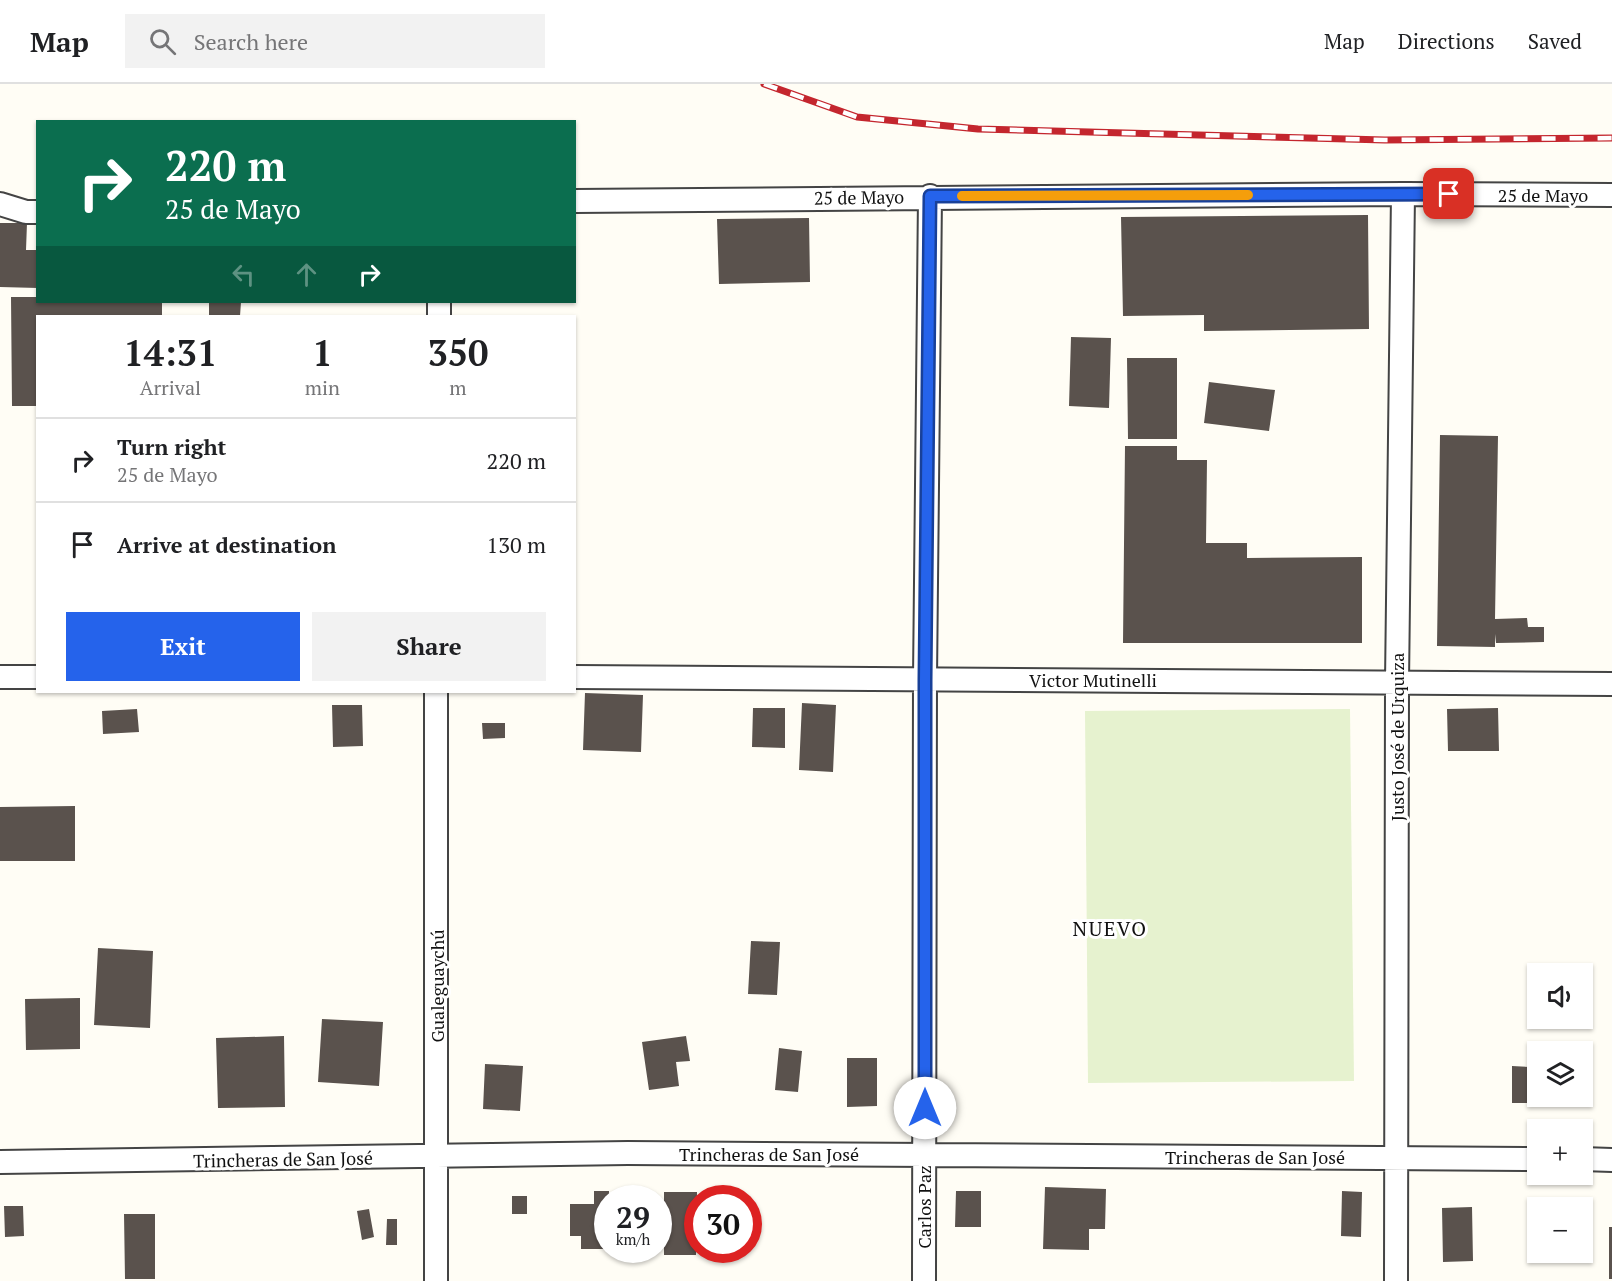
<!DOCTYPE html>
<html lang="en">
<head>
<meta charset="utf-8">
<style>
  :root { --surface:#fff; --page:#f2f2f2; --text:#202124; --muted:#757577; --line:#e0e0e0; --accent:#2563eb }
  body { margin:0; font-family:"PT Serif",serif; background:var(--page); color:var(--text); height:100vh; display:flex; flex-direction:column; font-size:22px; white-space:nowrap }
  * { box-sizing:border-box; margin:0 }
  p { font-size:20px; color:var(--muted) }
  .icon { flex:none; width:33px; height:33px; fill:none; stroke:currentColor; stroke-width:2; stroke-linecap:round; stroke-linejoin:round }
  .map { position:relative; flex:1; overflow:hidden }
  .side { position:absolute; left:36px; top:231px; width:540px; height:378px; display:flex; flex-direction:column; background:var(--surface); border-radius:0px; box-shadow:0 2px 4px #0004 }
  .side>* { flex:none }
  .guide { position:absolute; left:36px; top:36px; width:540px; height:183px; border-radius:0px; box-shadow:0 2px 4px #0004; background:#0b6e4f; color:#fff; overflow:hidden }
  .fabs { position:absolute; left:1527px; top:879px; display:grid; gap:12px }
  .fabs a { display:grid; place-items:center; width:66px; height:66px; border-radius:0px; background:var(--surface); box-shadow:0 2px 4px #0004; font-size:30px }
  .speed { position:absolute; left:594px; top:1101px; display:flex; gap:12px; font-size:30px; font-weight:700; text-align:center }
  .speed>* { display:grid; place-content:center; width:78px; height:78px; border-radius:50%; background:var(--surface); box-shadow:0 2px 4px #0004; line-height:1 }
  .speed small { font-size:15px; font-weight:400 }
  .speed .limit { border:9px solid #d22; background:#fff; color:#111 }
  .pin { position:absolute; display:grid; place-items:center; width:51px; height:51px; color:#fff; margin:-26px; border-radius:12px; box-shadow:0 3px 9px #0006 }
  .me { position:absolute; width:66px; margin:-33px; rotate:0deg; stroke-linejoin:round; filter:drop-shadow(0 0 4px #0008) }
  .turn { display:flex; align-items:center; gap:21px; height:126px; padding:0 30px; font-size:27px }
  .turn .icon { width:78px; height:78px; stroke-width:2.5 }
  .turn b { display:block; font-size:42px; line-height:51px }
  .lanes { display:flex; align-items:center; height:57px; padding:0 30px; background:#0003; justify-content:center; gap:30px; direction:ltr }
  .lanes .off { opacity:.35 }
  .eta { display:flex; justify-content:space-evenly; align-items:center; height:102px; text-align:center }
  .eta b { font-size:36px; font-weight:800; line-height:42px }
  .primary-button { display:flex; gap:12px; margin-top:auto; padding:12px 30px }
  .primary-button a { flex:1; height:69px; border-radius:0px; background:var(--accent); color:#fff; font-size:24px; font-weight:800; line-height:69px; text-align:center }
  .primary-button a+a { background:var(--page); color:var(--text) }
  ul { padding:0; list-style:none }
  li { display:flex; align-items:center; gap:18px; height:84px; padding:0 30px; border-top:2px solid var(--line) }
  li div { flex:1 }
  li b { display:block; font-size:22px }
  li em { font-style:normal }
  header { display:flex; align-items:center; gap:36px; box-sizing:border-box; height:84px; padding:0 30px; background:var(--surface); border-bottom:2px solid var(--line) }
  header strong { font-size:28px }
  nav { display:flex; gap:33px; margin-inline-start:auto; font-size:21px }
  .search { width:420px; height:54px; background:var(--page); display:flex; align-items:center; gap:15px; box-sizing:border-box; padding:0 21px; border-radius:0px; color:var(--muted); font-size:22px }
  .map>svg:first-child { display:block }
  .pitch { fill:#e6f2cf }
  .building { fill:#5a524d }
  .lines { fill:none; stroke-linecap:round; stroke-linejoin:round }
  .minor-casing { stroke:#444; stroke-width:26 }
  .minor { stroke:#fff; stroke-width:22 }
  .rail-casing { stroke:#c4262e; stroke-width:7 }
  .rail { stroke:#fff; stroke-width:4.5; stroke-dasharray:14; stroke-linecap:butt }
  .route-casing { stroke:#184099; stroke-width:15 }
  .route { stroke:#2563eb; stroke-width:10 }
  .slow { stroke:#f59e0b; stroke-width:10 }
  .labels { text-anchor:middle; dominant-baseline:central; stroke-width:6; stroke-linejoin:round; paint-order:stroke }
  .street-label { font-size:18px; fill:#111; stroke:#fff }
  .neighbourhood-label { font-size:20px; letter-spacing:1.5px; fill:#111; stroke:#fff }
</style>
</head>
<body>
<header>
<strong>Map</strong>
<div class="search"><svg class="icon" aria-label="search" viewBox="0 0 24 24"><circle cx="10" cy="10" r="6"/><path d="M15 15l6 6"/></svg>Search here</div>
<nav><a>Map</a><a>Directions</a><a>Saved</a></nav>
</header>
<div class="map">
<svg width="1612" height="1197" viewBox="0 0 1612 1197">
  <rect width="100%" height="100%" fill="#fffdf5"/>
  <path class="pitch" d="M1350,625L1354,997L1088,999L1085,627Z"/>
  <path class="building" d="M1368,131L1369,245L1204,247V231L1123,232L1121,133Z
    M809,134L810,198L719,200L717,135Z
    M0,139H27L26,166H38V204L0,203Z
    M11,213H38V218H162V232H38V322H12Z
    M209,218H241L240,232H209Z
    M1071,253L1111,254L1109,324L1069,322Z
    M1127,274H1177V355H1128Z
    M1209,298L1275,306L1269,347L1204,339Z
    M1440,351L1498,352L1495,535L1527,534L1528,543H1544V558L1496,559L1495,550V563L1437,562Z
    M1125,362H1177V376H1207L1206,459H1247V474L1362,473V559H1123Z
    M585,609L643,611L641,668L583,666Z
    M802,619L836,621L833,688L799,686Z
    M332,621H362L363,662L333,663Z
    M753,624H785V664L752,663Z
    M1498,624L1499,667H1448L1447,625Z
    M137,625L139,648L103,650L102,627Z
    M482,639H505V654L483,655Z
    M75,722V777H0V723Z
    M751,857L780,858L777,911L748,910Z
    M98,864L153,867L150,944L94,941Z
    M80,914V965L26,966L25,915Z
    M322,935L383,938L379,1002L318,998Z
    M284,952L285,1023L218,1024L216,954Z
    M686,952L690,977L676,978L679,1002L649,1006L642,958Z
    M779,964L802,967L798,1008L775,1006Z
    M1531,967H1538V1012H1560V1019H1512V982L1530,983Z
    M847,974H877V1022L847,1023Z
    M485,980L523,982L520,1027L483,1025Z
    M1045,1103L1106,1105L1105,1145H1089V1166L1043,1165Z
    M594,1107H609L608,1165H581V1152H570V1120H594Z
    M956,1107H981V1143H955Z
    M1342,1107L1362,1108L1361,1153L1341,1152Z
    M664,1108H697L696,1171H664Z
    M512,1112H527V1130H512Z
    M1578,1115V1124H1542V1116Z
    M4,1122H23L24,1152L5,1153Z
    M1472,1123L1473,1177L1443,1178L1442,1124Z
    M369,1125L374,1153L362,1156L357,1127Z
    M124,1130H155V1195H125Z
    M387,1135H397V1161H386Z
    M1609,1143H1612V1195H1609Z"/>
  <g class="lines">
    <g class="minor-casing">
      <path id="minor" d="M574,117L1403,110L1612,111
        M0,120L26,128H38
        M439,232V218
        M0,593H38
        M574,593L1612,600
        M1582,1075L1612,1076
        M0,1078L628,1069L1538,1075
        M436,1197V608
        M924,1197L925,595L930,112
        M1396,1197L1397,598L1403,110"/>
    </g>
    <use href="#minor" class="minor"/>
    <g class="rail-casing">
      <path id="rail" d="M764,0L857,33L978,45L1385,56L1612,54"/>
    </g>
    <use href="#rail" class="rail"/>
  </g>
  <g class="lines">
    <g class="route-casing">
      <path id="route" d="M925,1024V596L930,112L1449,110"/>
    </g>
    <use href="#route" class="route"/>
    <path class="slow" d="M962,112L1248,111"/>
  </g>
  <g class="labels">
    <g class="street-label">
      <text x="1543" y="111">25 de Mayo</text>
      <text transform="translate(859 113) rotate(-1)">25 de Mayo</text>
      <text x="1093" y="596">Victor Mutinelli</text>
      <text transform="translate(1397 653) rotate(-90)">Justo José de Urquiza</text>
      <text transform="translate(437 902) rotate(-90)">Gualeguaychú</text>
      <text x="769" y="1070">Trincheras de San José</text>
      <text x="1255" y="1073">Trincheras de San José</text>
      <text transform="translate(283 1075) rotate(-1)">Trincheras de San José</text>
      <text transform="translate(924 1123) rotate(-90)">Carlos Paz</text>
    </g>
    <g class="neighbourhood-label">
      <text x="1110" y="844">NUEVO</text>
    </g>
  </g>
</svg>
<div class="fabs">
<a><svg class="icon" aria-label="sound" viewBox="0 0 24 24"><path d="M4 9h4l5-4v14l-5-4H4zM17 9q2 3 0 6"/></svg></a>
<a><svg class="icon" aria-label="layers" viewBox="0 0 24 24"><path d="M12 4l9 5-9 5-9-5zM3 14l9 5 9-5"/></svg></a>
<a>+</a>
<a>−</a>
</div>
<div class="speed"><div>29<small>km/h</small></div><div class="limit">30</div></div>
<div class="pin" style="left:1449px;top:110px;background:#d93025"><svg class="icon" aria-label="arrive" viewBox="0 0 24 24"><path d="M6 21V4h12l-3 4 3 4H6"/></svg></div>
<svg class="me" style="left:925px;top:1024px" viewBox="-20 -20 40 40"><circle r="19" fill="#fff"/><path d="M0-13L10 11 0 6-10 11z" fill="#2563eb"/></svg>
<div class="guide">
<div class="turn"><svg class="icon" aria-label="right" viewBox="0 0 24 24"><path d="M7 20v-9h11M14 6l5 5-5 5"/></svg><div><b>220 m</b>25 de Mayo</div></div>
<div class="lanes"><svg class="icon off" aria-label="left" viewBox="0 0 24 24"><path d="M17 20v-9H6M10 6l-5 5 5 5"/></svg><svg class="icon off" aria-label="ahead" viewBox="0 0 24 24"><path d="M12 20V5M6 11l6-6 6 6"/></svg><svg class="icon" aria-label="right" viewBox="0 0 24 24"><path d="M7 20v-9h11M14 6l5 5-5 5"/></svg></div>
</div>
<section class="side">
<div class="eta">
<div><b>14:31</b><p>Arrival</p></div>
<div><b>1</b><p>min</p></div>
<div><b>350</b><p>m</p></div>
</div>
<ul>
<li><svg class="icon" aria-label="right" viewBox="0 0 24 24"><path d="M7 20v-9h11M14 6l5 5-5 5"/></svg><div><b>Turn right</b><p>25 de Mayo</p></div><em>220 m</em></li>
<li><svg class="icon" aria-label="arrive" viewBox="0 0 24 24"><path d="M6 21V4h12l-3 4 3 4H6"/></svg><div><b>Arrive at destination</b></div><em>130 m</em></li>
</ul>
<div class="primary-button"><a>Exit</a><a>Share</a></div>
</section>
</div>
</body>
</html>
